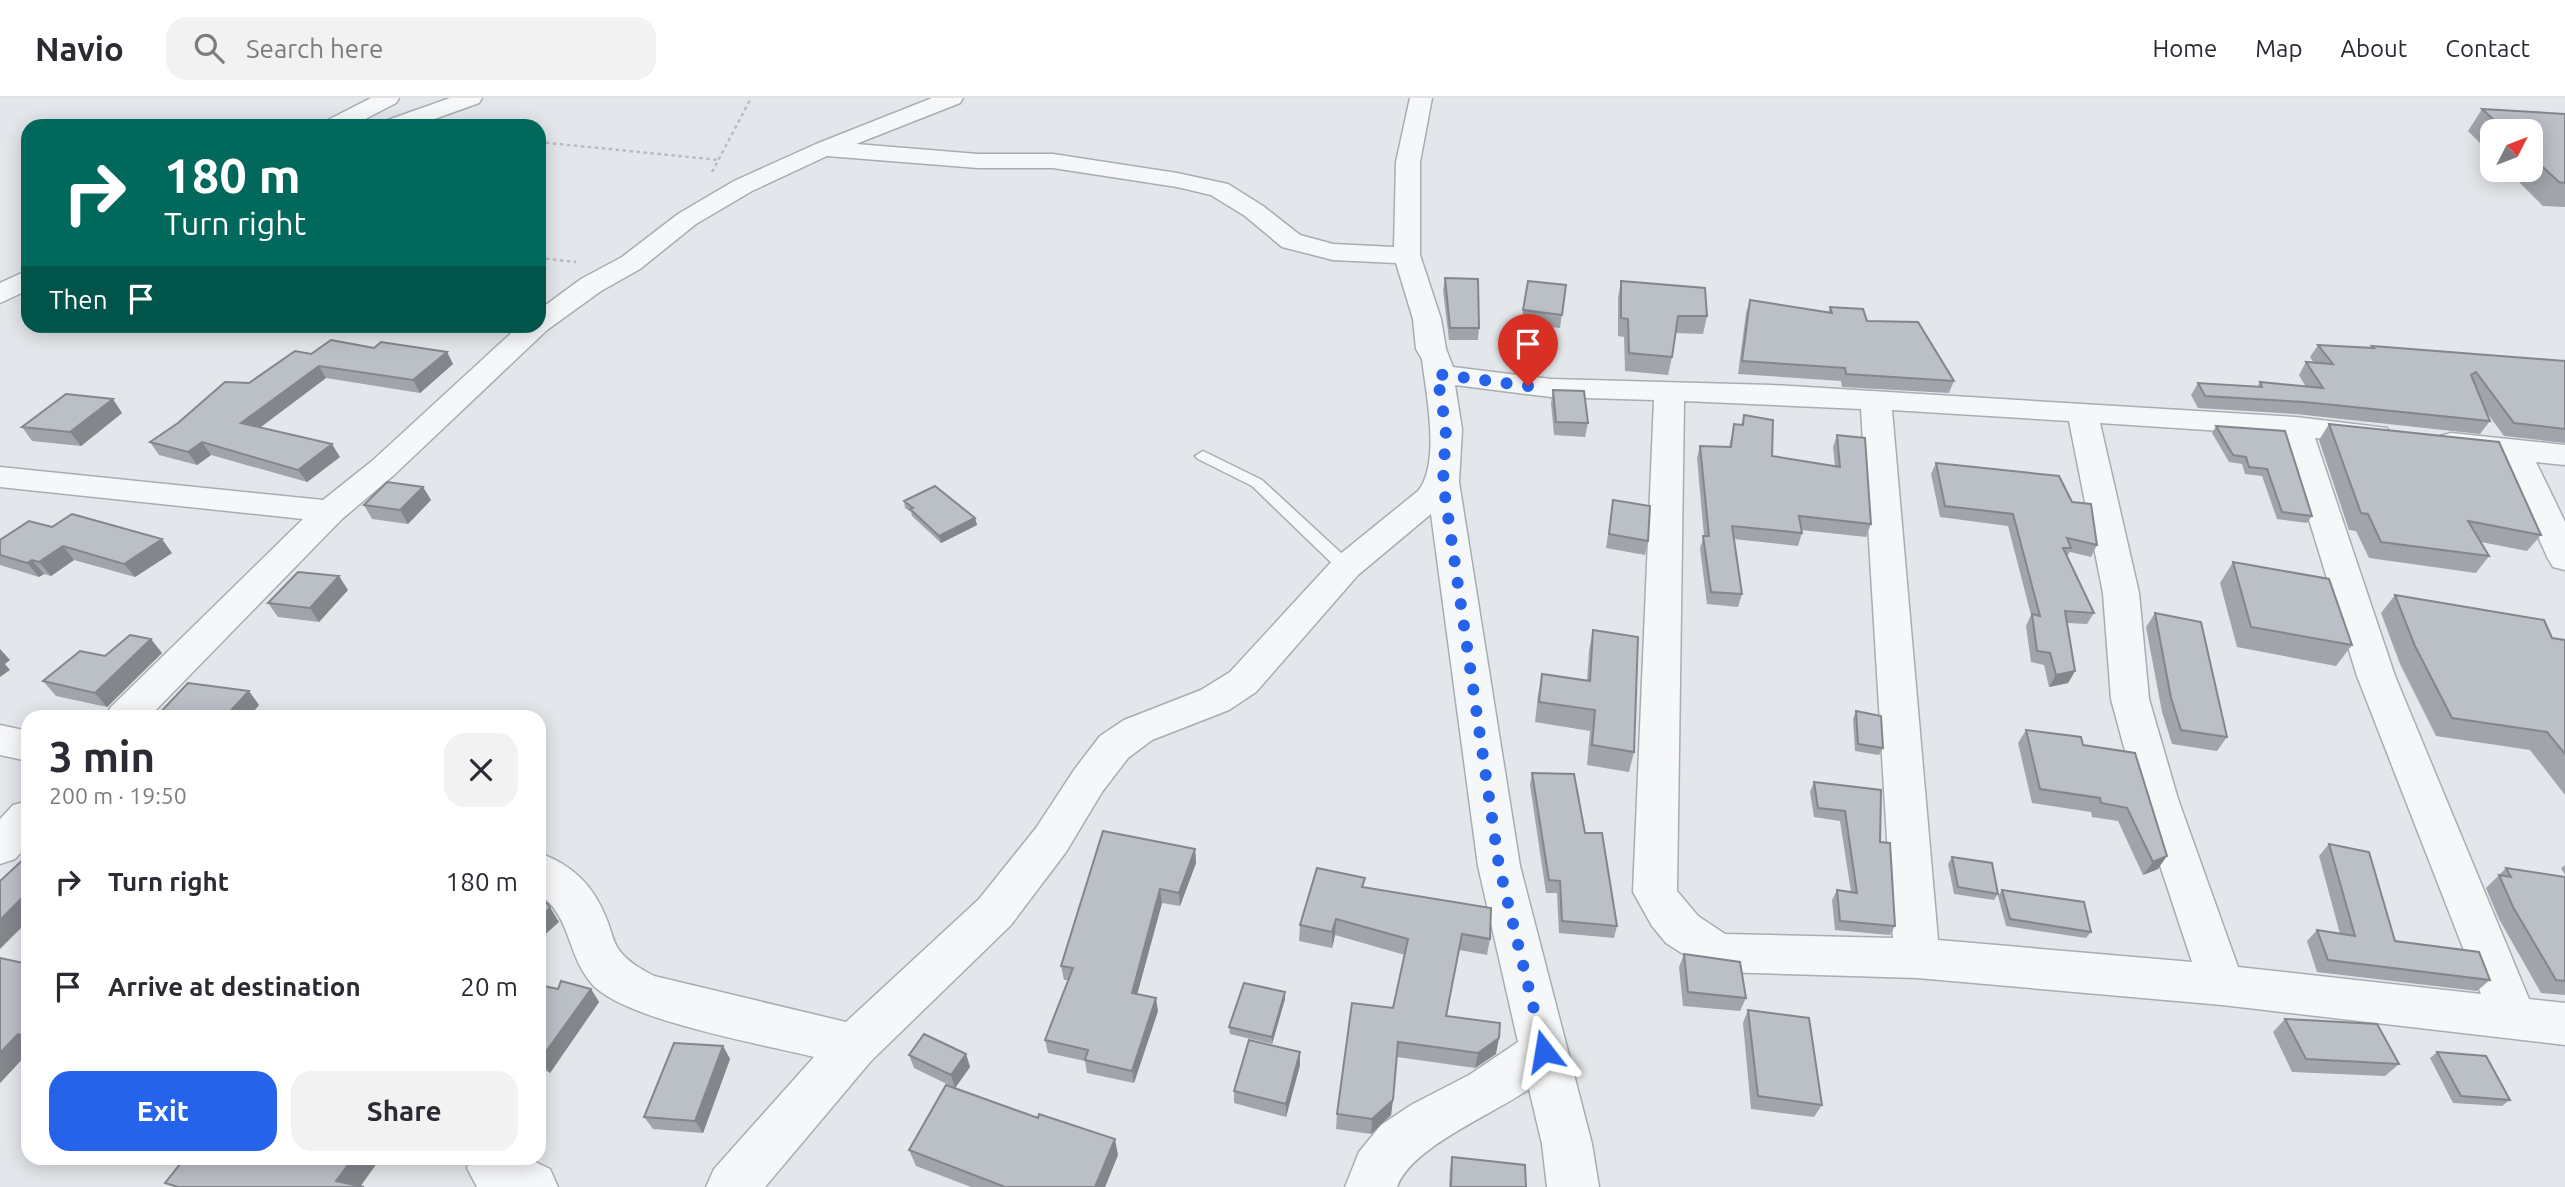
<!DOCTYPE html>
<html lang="en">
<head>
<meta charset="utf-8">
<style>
  :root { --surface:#fff; --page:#f2f2f3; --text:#2b2b33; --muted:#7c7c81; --line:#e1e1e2; --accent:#2563eb }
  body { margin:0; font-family:Ubuntu,sans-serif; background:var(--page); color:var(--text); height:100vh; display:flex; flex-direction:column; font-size:26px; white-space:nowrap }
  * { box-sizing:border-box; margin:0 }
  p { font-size:23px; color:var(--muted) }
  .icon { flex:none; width:38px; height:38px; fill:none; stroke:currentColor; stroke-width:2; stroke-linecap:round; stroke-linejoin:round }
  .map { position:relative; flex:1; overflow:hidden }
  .drawer { position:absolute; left:21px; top:612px; width:525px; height:455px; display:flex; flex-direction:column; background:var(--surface); border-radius:21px; box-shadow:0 4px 18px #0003 }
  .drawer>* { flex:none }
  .top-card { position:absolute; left:21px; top:21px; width:525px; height:214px; border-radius:21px; box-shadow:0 4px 18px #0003; background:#00695c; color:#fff; overflow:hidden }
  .needle { width:46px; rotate:48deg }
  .buttons { position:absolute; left:2480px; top:21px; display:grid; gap:14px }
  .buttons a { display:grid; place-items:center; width:63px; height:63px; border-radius:14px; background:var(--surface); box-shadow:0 4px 18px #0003; font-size:35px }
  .pin { position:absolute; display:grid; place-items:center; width:60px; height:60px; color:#fff; margin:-72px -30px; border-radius:50% 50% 50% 0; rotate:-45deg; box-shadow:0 0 7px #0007 }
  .pin .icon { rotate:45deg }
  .me { position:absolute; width:77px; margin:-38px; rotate:346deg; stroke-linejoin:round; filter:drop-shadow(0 0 5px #0008) }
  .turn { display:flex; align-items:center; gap:24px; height:147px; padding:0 28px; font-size:32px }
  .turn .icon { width:91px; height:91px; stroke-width:2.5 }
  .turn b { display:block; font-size:49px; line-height:60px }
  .then { display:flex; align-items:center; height:66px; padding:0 28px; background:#0003; gap:14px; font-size:26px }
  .round { display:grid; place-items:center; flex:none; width:74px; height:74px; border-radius:21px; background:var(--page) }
  .overview { display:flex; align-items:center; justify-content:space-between; height:119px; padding:0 28px }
  h1 { font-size:42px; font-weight:700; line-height:52px }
  .primary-button { display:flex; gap:14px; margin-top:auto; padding:14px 28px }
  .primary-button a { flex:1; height:80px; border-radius:21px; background:var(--accent); color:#fff; font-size:28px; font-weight:700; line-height:80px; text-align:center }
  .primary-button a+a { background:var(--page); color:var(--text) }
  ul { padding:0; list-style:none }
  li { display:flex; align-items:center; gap:21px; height:105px; padding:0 28px }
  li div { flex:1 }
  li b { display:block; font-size:26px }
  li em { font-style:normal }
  header { display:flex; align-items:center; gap:42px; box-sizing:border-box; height:98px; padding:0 35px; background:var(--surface); border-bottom:2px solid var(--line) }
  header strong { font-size:33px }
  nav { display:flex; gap:38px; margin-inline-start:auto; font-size:24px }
  .search { width:490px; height:63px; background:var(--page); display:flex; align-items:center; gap:18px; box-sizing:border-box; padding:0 24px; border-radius:21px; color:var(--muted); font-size:26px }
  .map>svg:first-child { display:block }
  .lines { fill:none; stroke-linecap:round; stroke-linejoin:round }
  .service-casing { stroke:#a8adb4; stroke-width:3 }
  .minor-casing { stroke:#a8adb4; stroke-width:3 }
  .path { stroke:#b9bcc2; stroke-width:2.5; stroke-dasharray:3.5 3.5; stroke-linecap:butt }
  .service { fill:#f6f7f9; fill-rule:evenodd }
  .minor { fill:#f6f7f9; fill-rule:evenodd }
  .wall { fill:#a1a4aa }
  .shaded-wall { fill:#83868b }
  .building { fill:#bbbfc6; stroke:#83868b; stroke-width:2 }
  .route { stroke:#2563eb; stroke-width:12; stroke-dasharray:0 21.6 }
</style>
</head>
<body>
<header>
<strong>Navio</strong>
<div class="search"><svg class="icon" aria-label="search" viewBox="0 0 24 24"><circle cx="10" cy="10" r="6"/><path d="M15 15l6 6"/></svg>Search here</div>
<nav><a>Home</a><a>Map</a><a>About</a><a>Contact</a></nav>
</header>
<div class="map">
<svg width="2565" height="1089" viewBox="0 0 2565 1089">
  <rect width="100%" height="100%" fill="#e3e6ea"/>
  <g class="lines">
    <g class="service-casing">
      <path id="service" d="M1203,353L1262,382L1352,465L1354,469L1352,473H1340L1252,388L1198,361L1195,358Z"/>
    </g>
    <g class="minor-casing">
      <path id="minor" d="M371,0H399L396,5L352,28H322L326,23Z
        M450,0H482L479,5L415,28H381L385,23Z
        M932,0H963L960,5L856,46L978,56H1053L1177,75L1228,86L1263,108L1300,137L1333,146L1394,149L1396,64L1410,0H1432L1420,64V157L1441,221L1446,251L1453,269L1551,281L1772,287L2296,319L2387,330L2392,337L2387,344L2376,346L2315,340L2395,578L2529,901L2565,905V947L2222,907L1917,880L1721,874L1694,863L1666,845L1652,828L1633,794L1654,302L1551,299L1455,287L1462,331L1459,384L1520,768L1592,1046L1599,1089H1547L1542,1046L1529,991C1494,1016 1411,1049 1397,1089H1345L1359,1054L1381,1027L1411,1007L1469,977L1518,944L1478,768L1431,416L1358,477L1256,594L1229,612L1152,642L1128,660L1102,694L1066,754L1011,827L871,963L765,1089H706L714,1071L814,959C762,946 624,922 592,886C566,856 573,822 539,795V755C573,767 594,788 607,822C611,832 613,844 619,852C628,864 641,871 654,878L846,924L979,801L1036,730L1074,672L1100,638L1124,622L1201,592L1230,574L1334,461L1418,393C1441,365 1426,295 1422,261L1416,251L1413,221L1396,165L1333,162L1282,149L1245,118L1211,97L1177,89L1053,70H978L827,58L752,93L696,126L640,171L601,193L547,232L394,377L342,421L148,620H105L110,610L303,421L0,389V369L323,402L372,363L519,228H539V212L581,181L622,159L678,116L734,83L816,46ZM1684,303L1861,311L1893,840L1725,836L1698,818L1677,793ZM1892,312L2069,323L2103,495L2111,601L2138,701L2192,864L1938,842ZM2100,325L2283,337L2357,578L2481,896L2238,869L2178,701L2149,601L2139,495Z
        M28,172V192L0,205V185Z
        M2451,335L2565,347V367L2536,364L2565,424V472L2553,469L2548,461L2503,360L2440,352L2435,345L2440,338Z
        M0,627L28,633V663L0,657Z
        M28,703V747L15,761L0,766V721L13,707Z
        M471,1060H527L550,1071L558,1089H477L467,1070Z"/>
    </g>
    <path class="path" d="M539,44L719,62
      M712,74L751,0
      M539,160L576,164"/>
    <use href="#service" class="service"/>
    <use href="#minor" class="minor"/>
  </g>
  <path class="wall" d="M2482,11L2565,16V109L2543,108L2507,72H2530V33H2492V57L2468,33Z
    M1445,180L1479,230L1478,242H1449L1443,192Z
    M1528,183L1566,187L1560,230L1521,226Z
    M1621,183L1707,218L1703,236L1675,235L1672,259L1668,277L1625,273L1624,239L1618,238V200Z
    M1750,202L1828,215L1830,209L1867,223L1954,283L1949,295L1842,289L1841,283L1738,276L1746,215Z
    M2318,247L2371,250L2372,248L2565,263V345L2504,338L2485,312L2490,323L2480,336L2296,316L2198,310L2191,297L2198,285L2257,289L2260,284L2306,289L2299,277L2306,264L2314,265L2310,259Z
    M374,250L447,254L453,266L420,295L326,280L260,329L340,359L307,384L211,357L197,367L159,357L150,344L249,285L311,256Z
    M1553,292L1588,325L1585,339L1554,337L1551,305Z
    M122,315L81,348L32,343L22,329Z
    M1744,317L1772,358L1835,368L1833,349L1837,337L1871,426L1866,439L1801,432L1802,435L1798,448L1734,441L1742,496L1738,509L1707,506L1700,450L1704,438L1697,360L1700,348L1729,349L1734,326L1741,327Z
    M2329,326L2541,437L2527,453L2481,444L2489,458L2476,475L2369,460L2356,433L2349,432L2319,342Z
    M2216,328L2285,333L2312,418L2307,425L2277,421L2262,378L2245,376L2242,366L2229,364L2212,335Z
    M1936,365L2097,447L2091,459L2070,454L2067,458L2094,515L2087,526L2067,525L2075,573L2068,585L2049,589L2044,567L2031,564L2026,528L2031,517L2008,428L1940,419L1931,376Z
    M423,389L431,402L408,426L372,421L364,407Z
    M1613,402L1648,443L1645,457L1606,450Z
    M904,403L975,420L977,427L941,445L912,418L911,414L905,410Z
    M0,442L172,455L135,479L74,462L51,478L44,476L39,479L0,467Z
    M2233,464L2352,547L2336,568L2237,549L2220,485Z
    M348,492L319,524L278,519L268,505Z
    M2395,497L2552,540L2565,542V697L2530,652L2436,638L2400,566L2381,515Z
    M2155,515L2227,639L2217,653L2172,646L2162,614L2146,529Z
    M1593,532L1634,654L1629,674L1587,667L1590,633L1535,624L1538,597L1542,576L1587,583L1589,553Z
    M162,555L107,609L56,598L43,583L105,558Z
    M1856,613L1883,650L1879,657L1855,653L1853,621Z
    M2026,632L2083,647L2135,655L2158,771L2143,777L2118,723L2092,719L2091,714L2032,705L2018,645Z
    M1532,675L1585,735L1617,828L1614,840L1559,835L1557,795H1546L1530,687Z
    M1814,684L1880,744L1895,828L1890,837L1835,832L1832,802L1837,792L1851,794L1840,723L1814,719L1810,694Z
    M2329,746L2395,843L2490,882L2477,893L2317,874L2307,843L2317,832L2340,836L2319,758Z
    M1195,751L1196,765L1180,808L1162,805L1137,896L1158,913L1134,985L1087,975L1085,963L1048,955L1045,942L1068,882H1064L1061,868Z
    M1952,759L1998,796L1994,802L1954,796L1948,766Z
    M2565,767V777L2561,770Z
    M2506,770L2565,779V897L2541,895L2499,821L2486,790Z
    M1364,789L1490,841L1487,857L1459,852L1447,918L1496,956L1475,970L1397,959L1391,1017L1371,1036L1336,1031L1337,1016L1393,910L1405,857L1335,837L1332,850L1299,843L1300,827Z
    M2002,792L2091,834L2086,840L2006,828L1998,798Z
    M1684,856L1746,900L1740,913L1683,908L1679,869Z
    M28,866V955L0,985Z
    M539,887L558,891H591L599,904L550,975L541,970L539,968Z
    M1285,894V901L1272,946L1230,936L1229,929Z
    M1748,912L1822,1007L1814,1019L1751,1011L1743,925Z
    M2285,921L2399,966L2385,978L2292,974L2273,934Z
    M723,948L730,961L703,1035L653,1031L644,1019Z
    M2437,954L2510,1002L2502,1008L2453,1005L2430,960Z
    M966,956L970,969L955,990L914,970L909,957Z
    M1300,967L1286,1019L1234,1005V993Z
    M909,1052L1118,1057L1105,1089H971L916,1068Z
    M1452,1059L1526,1089H1449L1450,1071Z"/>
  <path class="shaded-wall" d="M447,254L453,266L420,295L413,282Z
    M319,268L326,280L249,338L241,325Z
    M113,301L122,315L81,348L70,334Z
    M202,344L211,357L197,367L188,354Z
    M332,346L340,359L307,384L298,372Z
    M423,389L431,402L408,426L400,412Z
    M975,420L977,427L941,445L939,438Z
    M162,441L172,455L135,479L124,466Z
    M63,448L74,462L51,478L39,464Z
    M32,462L44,476L39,479L27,465Z
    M339,478L348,492L319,524L310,510Z
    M151,541L162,555L107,609L95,595Z
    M0,551L10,562L5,566L10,572L0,579Z
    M2075,573L2068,585L2049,589L2056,577Z
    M249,593L259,607L248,620H224Z
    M1195,751L1196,765L1180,808L1179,795Z
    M2167,758L2158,771L2143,777L2153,764Z
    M1160,791L1162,805L1134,908L1132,895Z
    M28,794V823L0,851V822Z
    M548,806L559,824L539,842V820Z
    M1336,821L1335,837L1332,850V834Z
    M591,891L599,904L550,975L540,962Z
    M1285,894V901L1272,946V939Z
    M1156,900L1158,913L1134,985L1132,973Z
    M18,936L28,943V955L0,985V955Z
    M1499,940L1496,956L1475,970L1478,955Z
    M723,948L730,961L703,1035L695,1023Z
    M1300,954V967L1286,1019V1006Z
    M966,956L970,969L955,990L951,977Z
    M1393,1002L1391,1017L1371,1036L1372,1021Z
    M1115,1041L1118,1057L1105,1089H1095Z
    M353,1060L380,1061L360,1089L336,1083Z"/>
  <path class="building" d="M2482,11L2565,16V85L2559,84L2530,57V33H2506Z
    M1445,180L1478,181L1479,230H1450Z
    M1528,183L1566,187L1562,217L1523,212Z
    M1621,183L1705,190L1707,218H1678L1672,259L1629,255L1628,221L1621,220Z
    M1750,202L1832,215L1830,209L1863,211L1867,223L1918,224L1954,283L1846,276L1845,270L1742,263Z
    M331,242L374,250L381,244L447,254L413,282L319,268L241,325L332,346L298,372L202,344L188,354L150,344L178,325L225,284L249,285L295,253L311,256Z
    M2318,247L2374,250L2372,248L2565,263V331L2514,325L2476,274L2471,277L2490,323L2304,304L2205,298L2198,285L2262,289L2260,284L2323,290L2306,264L2333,266Z
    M1553,292L1584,293L1588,325L1556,324Z
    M66,296L113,301L70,334L22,329Z
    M1744,317L1773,322L1772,358L1840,369L1837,337L1865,340L1871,426L1799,418L1802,435L1732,428L1742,496L1711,494L1703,438H1709L1700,348L1731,349L1734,326L1743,327Z
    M2329,326L2499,344L2541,437L2468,423L2489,458L2381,444L2368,416L2361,415Z
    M2216,328L2285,333L2312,418L2282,414L2267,371L2249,369L2246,359L2233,357Z
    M1936,365L2059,378L2072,404L2091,406L2097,447L2067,440L2071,450H2063L2094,515L2065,513L2075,573L2056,577L2050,555L2037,553L2032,516L2040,518L2013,416L1945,408Z
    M387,384L423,389L400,412L364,407Z
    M935,388L975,420L939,438L910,411L913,410L904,403Z
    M1613,402L1650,408L1648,443L1609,436Z
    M72,416L162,441L124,466L63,448L39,464L32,462L27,465L0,457V442L29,423L52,429Z
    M2233,464L2329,481L2352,547L2251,529Z
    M298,474L339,478L310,510L268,505Z
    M2395,497L2544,522L2552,540L2565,542V656L2547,634L2452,620L2415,548Z
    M2155,515L2201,524L2227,639L2181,632L2171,600Z
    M1593,532L1638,539L1634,654L1592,647L1595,612L1539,604L1542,576L1590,583Z
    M130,537L151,541L95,595L43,583L80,553L105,558Z
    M188,585L249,593L224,620H155Z
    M1856,613L1881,618L1883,650L1858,646Z
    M2026,632L2081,639L2083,647L2135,655L2167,758L2153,764L2127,710L2101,705L2100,700L2040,691Z
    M1532,675L1574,676L1585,735H1602L1617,828L1562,823L1560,783L1549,782Z
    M1814,684L1881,692L1880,744L1890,745L1895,828L1840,823L1837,792L1857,795L1845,713L1818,710Z
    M1103,733L1195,751L1179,795L1160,791L1132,895L1156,900L1132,973L1085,962L1088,952L1045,942L1073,870L1061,868Z
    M2329,746L2369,754L2395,843L2479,854L2490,882L2328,862L2317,832L2355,838Z
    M28,757V794L0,822V783Z
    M1952,759L1992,765L1998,796L1958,789Z
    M1317,770L1365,780L1362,789L1491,810L1490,841L1462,836L1446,918L1500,925L1499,940L1478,955L1398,944L1393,1002L1372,1021L1337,1016L1352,905L1393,910L1408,841L1336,821L1332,834L1300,827Z
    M2506,770L2565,779V883L2556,882L2513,809L2499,777L2511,779Z
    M2002,792L2084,804L2091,834L2010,821Z
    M539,801L548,806L550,810L539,820Z
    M1684,856L1740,864L1746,900L1688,894Z
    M0,860L28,866V938L18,936L0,955Z
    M561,883L591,891L540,962H539V938L540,936L539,935V887L558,891Z
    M1244,885L1285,894L1272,939L1229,929Z
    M1748,912L1809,920L1822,1007L1758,998Z
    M2285,921L2377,926L2399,966L2306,961Z
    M924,936L966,956L951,977L909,957Z
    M1249,942L1300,954L1286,1006L1234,993Z
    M674,945L723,948L695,1023L644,1019Z
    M2437,954L2486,958L2510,1002L2461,998Z
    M946,987L1038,1020L1039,1016L1115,1041L1095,1089H1005L909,1052Z
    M1452,1059L1525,1067L1526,1089H1451Z
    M185,1060H353L336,1083L364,1089H178L165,1085Z"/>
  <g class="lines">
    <path class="route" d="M1528,288L1437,276L1446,331L1443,384L1499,768L1544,953"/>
  </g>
</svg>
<div class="buttons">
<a><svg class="needle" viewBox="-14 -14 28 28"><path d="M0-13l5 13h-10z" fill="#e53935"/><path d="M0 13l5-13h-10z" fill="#7c7c81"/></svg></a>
</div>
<div class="pin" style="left:1528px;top:288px;background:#d93025"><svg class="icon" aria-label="arrive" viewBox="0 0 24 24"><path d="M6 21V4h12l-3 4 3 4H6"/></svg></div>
<svg class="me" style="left:1544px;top:953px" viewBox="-20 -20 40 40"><path d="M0-17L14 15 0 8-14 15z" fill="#2563eb" stroke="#fff" stroke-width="4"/></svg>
<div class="top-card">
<div class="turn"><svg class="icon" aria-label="right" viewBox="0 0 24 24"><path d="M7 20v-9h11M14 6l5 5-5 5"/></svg><div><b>180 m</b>Turn right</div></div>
<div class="then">Then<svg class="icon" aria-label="arrive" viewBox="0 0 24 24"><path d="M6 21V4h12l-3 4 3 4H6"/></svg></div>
</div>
<section class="drawer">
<div class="overview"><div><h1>3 min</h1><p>200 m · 19:50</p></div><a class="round"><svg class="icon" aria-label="close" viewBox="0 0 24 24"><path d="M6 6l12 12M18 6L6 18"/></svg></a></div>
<ul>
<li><svg class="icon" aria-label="right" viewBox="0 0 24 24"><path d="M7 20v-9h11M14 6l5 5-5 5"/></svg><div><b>Turn right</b></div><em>180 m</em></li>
<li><svg class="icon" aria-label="arrive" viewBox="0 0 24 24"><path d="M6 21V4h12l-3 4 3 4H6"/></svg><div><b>Arrive at destination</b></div><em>20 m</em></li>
</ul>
<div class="primary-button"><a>Exit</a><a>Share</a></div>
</section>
</div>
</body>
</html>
